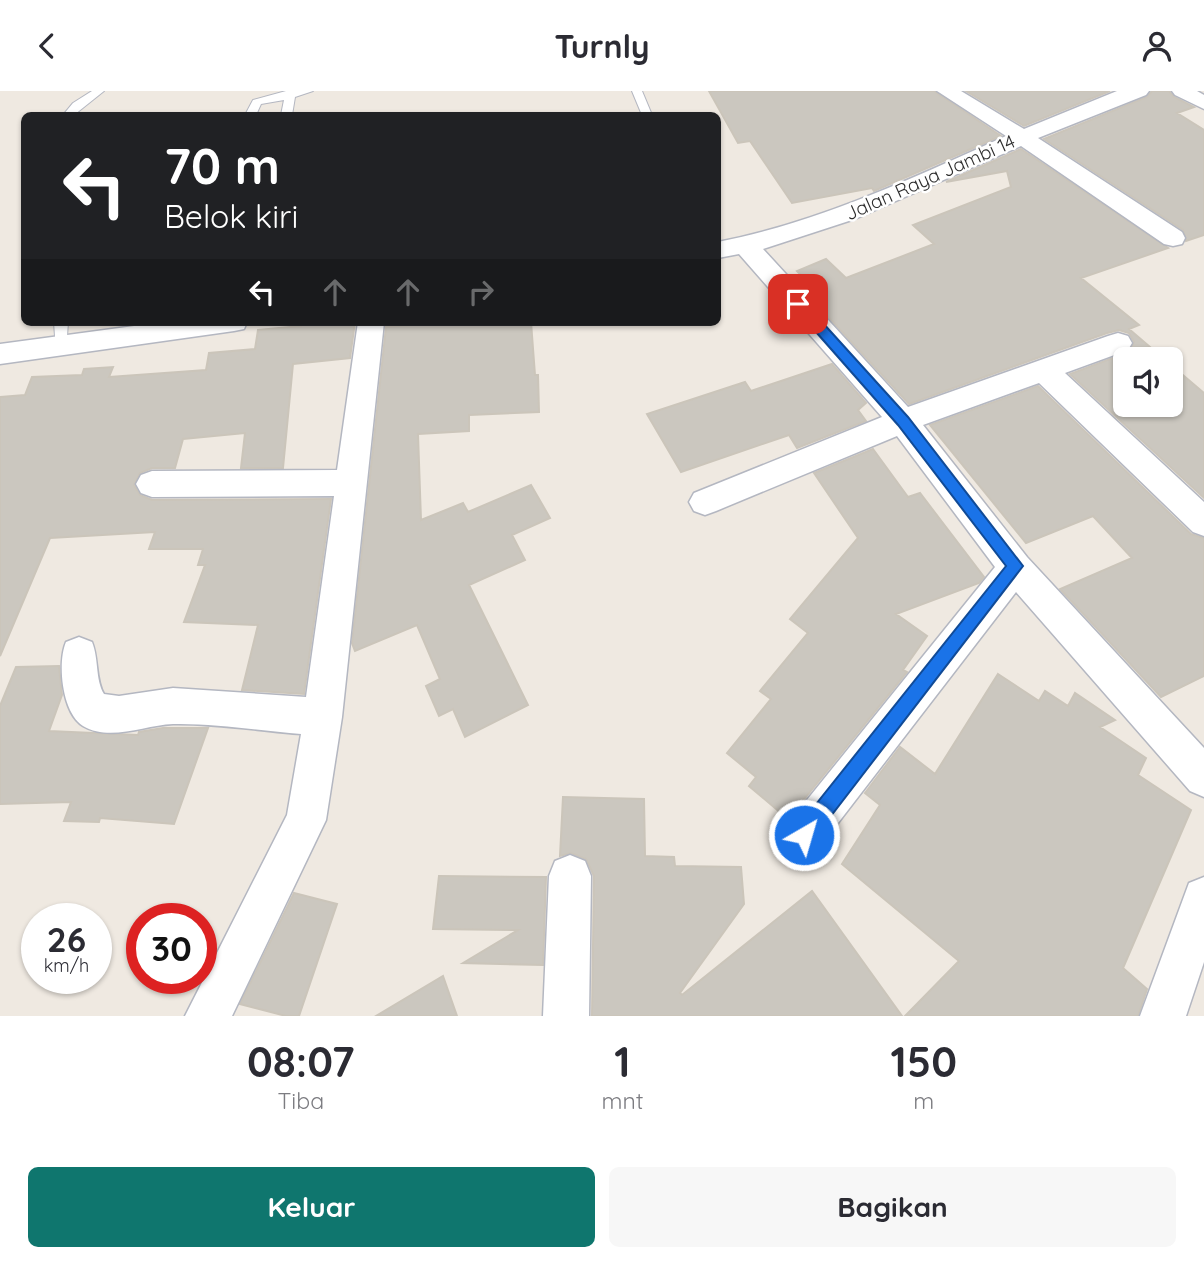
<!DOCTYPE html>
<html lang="id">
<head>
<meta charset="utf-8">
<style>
  :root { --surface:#fff; --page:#f7f7f7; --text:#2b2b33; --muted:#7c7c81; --accent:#0f766e }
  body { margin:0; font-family:Quicksand,sans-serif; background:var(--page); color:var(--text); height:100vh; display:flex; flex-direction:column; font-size:26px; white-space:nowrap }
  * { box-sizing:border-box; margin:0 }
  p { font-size:23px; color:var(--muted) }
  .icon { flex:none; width:38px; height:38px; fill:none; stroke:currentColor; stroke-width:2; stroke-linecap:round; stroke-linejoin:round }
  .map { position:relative; height:925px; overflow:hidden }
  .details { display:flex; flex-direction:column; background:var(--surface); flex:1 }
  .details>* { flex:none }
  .banner { position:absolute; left:21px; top:21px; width:700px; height:214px; border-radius:10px; box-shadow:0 2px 5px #0004; background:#202124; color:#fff; overflow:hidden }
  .controls { position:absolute; left:1113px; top:256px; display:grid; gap:14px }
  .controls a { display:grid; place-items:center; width:70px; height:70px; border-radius:10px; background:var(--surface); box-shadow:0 2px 5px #0004; font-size:35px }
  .speed { position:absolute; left:21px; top:812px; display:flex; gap:14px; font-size:35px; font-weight:700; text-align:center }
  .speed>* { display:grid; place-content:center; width:91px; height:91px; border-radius:50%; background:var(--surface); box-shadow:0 2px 5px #0004; line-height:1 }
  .speed small { font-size:18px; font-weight:400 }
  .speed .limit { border:10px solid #d22; background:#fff; color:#111 }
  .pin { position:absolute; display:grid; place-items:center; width:60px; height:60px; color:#fff; margin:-30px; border-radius:14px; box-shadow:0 4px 10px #0006 }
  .me { position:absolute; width:77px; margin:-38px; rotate:38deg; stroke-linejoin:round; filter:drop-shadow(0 0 5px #0008) }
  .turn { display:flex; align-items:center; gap:24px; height:147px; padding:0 28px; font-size:32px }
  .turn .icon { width:91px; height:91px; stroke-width:2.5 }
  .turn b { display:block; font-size:49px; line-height:60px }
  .lanes { display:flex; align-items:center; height:66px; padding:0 28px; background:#0003; justify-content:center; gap:35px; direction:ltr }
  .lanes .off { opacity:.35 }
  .eta { display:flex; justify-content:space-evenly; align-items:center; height:119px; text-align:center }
  .eta b { font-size:42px; font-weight:700; line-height:49px }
  .primary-button { display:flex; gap:14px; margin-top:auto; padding:14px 28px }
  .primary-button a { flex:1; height:80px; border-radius:10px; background:var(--accent); color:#fff; font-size:28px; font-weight:700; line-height:80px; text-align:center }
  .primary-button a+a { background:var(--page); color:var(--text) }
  header { display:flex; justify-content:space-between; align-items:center; height:91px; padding:0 28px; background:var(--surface); font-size:32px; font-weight:700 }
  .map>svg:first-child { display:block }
  .building { fill:#cbc7bf; stroke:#cbc5ba; stroke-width:2 }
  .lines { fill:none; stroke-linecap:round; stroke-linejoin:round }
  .lane-casing { stroke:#b4b7c1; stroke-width:2 }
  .street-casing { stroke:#b4b7c1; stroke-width:3 }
  .lane { fill:#fff; fill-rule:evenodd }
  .street { fill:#fff; fill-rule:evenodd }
  .route { fill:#1a73e8; stroke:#114b97; stroke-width:2 }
  .labels { text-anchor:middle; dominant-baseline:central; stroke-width:5; stroke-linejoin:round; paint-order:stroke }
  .far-street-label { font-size:19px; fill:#2e2e2e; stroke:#fff }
</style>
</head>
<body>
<header><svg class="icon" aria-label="back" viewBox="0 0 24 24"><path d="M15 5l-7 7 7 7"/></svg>Turnly<svg class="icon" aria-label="person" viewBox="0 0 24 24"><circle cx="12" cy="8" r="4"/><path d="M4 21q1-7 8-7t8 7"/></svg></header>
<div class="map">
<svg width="1204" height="925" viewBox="0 0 1204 925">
  <rect width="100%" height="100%" fill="#efe9e1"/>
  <path class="building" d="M709,0H934L1001,45L874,100L872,97L792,112L750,50L738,52Z
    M966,0H1110L1024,35Z
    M1152,0H1169L1174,6L1194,16L1177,22L1204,39V144L1186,150L1183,139L1044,48L1147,6Z
    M1021,58L1168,157L1081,187L1139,234L1129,238L1164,268H1125V313H1171V274L1204,302V407L1070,283L1129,261L1134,251L1129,242L1119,239L1107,242L909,313L807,203L816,199L797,180L826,168L846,187L934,153L913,134L1011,96L1007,80L946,91Z
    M301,231H355L350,267L293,273L283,377H241L245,342L183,348L175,377H152L140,382L134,394L140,404L152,409L331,408L304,603L242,599L258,534L184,531L205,474H198L203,458H149L155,441L50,447L0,565V306L25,304L32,286L82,284L84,278L113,276L109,286L206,279L209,262L255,258L258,239L301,235Z
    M453,231H531L535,284H538L539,321L469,324V340L418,343L421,429L463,412L468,421L531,394L550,427L512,444L525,469L469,494L528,614L465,646L453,618L439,625L426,595L440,588L417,534L355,560L352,552L386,236Z
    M832,273L866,312L858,319L866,330L797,357L789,344L681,381L647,323L745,291L751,300Z
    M1038,295L1191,443L1204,447V585L1161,606L1060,498L1132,467L1093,425L1026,452L930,334Z
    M873,358L908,406L920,402L984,486L979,492L896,523L927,545L903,579L907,581L788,728L749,695L756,686L727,662L771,608L760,600L808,542L790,528L858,447L814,382Z
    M59,575L62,604L49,640L138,644L139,641L163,637H208L174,733L100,727L99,731L64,730L71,711L0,713V615L16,576Z
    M998,583L1039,610L1045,600L1068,615L1075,602L1115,629L1100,636L1146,667L1138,684L1191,719L1123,877L1147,898L1138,925H905L959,870L842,773L880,714L865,702L900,656L935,683Z
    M563,706L644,708L645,765L674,766L675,775L741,776L744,813L680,902L682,904L812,800L902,925H592L594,785L586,768L571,762L560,765Z
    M439,785L546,786L543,874L463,872L518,839L433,838Z
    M294,802L337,813L299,925H286L240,913Z
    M443,885L457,925H376Z"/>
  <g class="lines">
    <g class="lane-casing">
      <path id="lane" d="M92,0H104L74,24H63L73,12Z
        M286,0H313L295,6L292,24H281L284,9L261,13L256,24H245L253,9Z
        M632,0H642L652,24H642Z
        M54,231H68L66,260H56Z"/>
    </g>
    <g class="street-casing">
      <path id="street" d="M937,0H961L1024,38L1117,0H1149L1146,4L1038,47L1182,141L1185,147L1182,153L1173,155L1164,153L1021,55L855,128L763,158L908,316L1108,245L1118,242L1128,245L1132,252L1128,259L1065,282L1204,411V445L1193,441L1039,292L923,334L1027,466L1204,657V706L1190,700L1016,501L818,758L804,764L790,758L784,744L790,730L995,476L897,345L716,420L705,424L694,420L689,411L694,402L882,326L739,163L718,167V151C819,131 911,88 1006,45Z
        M1172,0H1197L1204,4V18L1175,4Z
        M164,231H247L244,238L234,240L0,273V253Z
        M358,231H384L342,626L326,729L232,925H185L287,724L301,643C260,640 214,632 173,633C145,634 110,651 83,635C62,622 57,572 66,551L79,546L92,551C99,568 95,588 104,603L119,605L173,597L306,606L334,405L152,406L141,402L136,393L141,384L152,380L337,379Z
        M570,764L585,770L591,785L589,925H543L549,785L555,770Z
        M1204,786V871L1186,925H1140L1189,792Z"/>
    </g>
    <use href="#lane" class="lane"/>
    <use href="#street" class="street"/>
  </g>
  <path class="route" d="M798,209L803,210L908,326L1023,475L811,751L804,754L797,751L794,744L797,737L1006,475L898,334L794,216V210Z"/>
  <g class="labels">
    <g class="far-street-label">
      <text transform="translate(930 86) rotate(-24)">Jalan Raya Jambi 14</text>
    </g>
  </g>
</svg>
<div class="controls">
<a><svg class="icon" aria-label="sound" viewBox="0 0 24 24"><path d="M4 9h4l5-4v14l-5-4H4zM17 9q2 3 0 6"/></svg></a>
</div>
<div class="speed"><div>26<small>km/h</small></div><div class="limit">30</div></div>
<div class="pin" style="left:798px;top:213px;background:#d93025"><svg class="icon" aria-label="arrive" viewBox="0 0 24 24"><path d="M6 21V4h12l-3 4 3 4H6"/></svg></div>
<svg class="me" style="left:804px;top:744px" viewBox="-20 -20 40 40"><circle r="17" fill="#1a73e8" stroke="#fff" stroke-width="3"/><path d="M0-11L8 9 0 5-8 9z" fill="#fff"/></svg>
<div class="banner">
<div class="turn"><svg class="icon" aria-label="left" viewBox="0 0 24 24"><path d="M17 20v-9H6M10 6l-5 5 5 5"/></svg><div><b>70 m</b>Belok kiri</div></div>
<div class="lanes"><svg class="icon" aria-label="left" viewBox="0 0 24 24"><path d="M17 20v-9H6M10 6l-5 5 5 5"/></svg><svg class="icon off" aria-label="ahead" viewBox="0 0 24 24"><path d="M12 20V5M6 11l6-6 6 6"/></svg><svg class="icon off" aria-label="ahead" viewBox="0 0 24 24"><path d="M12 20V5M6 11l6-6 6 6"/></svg><svg class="icon off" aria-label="right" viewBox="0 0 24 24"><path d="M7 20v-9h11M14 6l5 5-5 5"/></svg></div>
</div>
</div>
<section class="details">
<div class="eta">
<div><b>08:07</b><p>Tiba</p></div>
<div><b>1</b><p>mnt</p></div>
<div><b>150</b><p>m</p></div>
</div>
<div class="primary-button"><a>Keluar</a><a>Bagikan</a></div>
</section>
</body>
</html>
